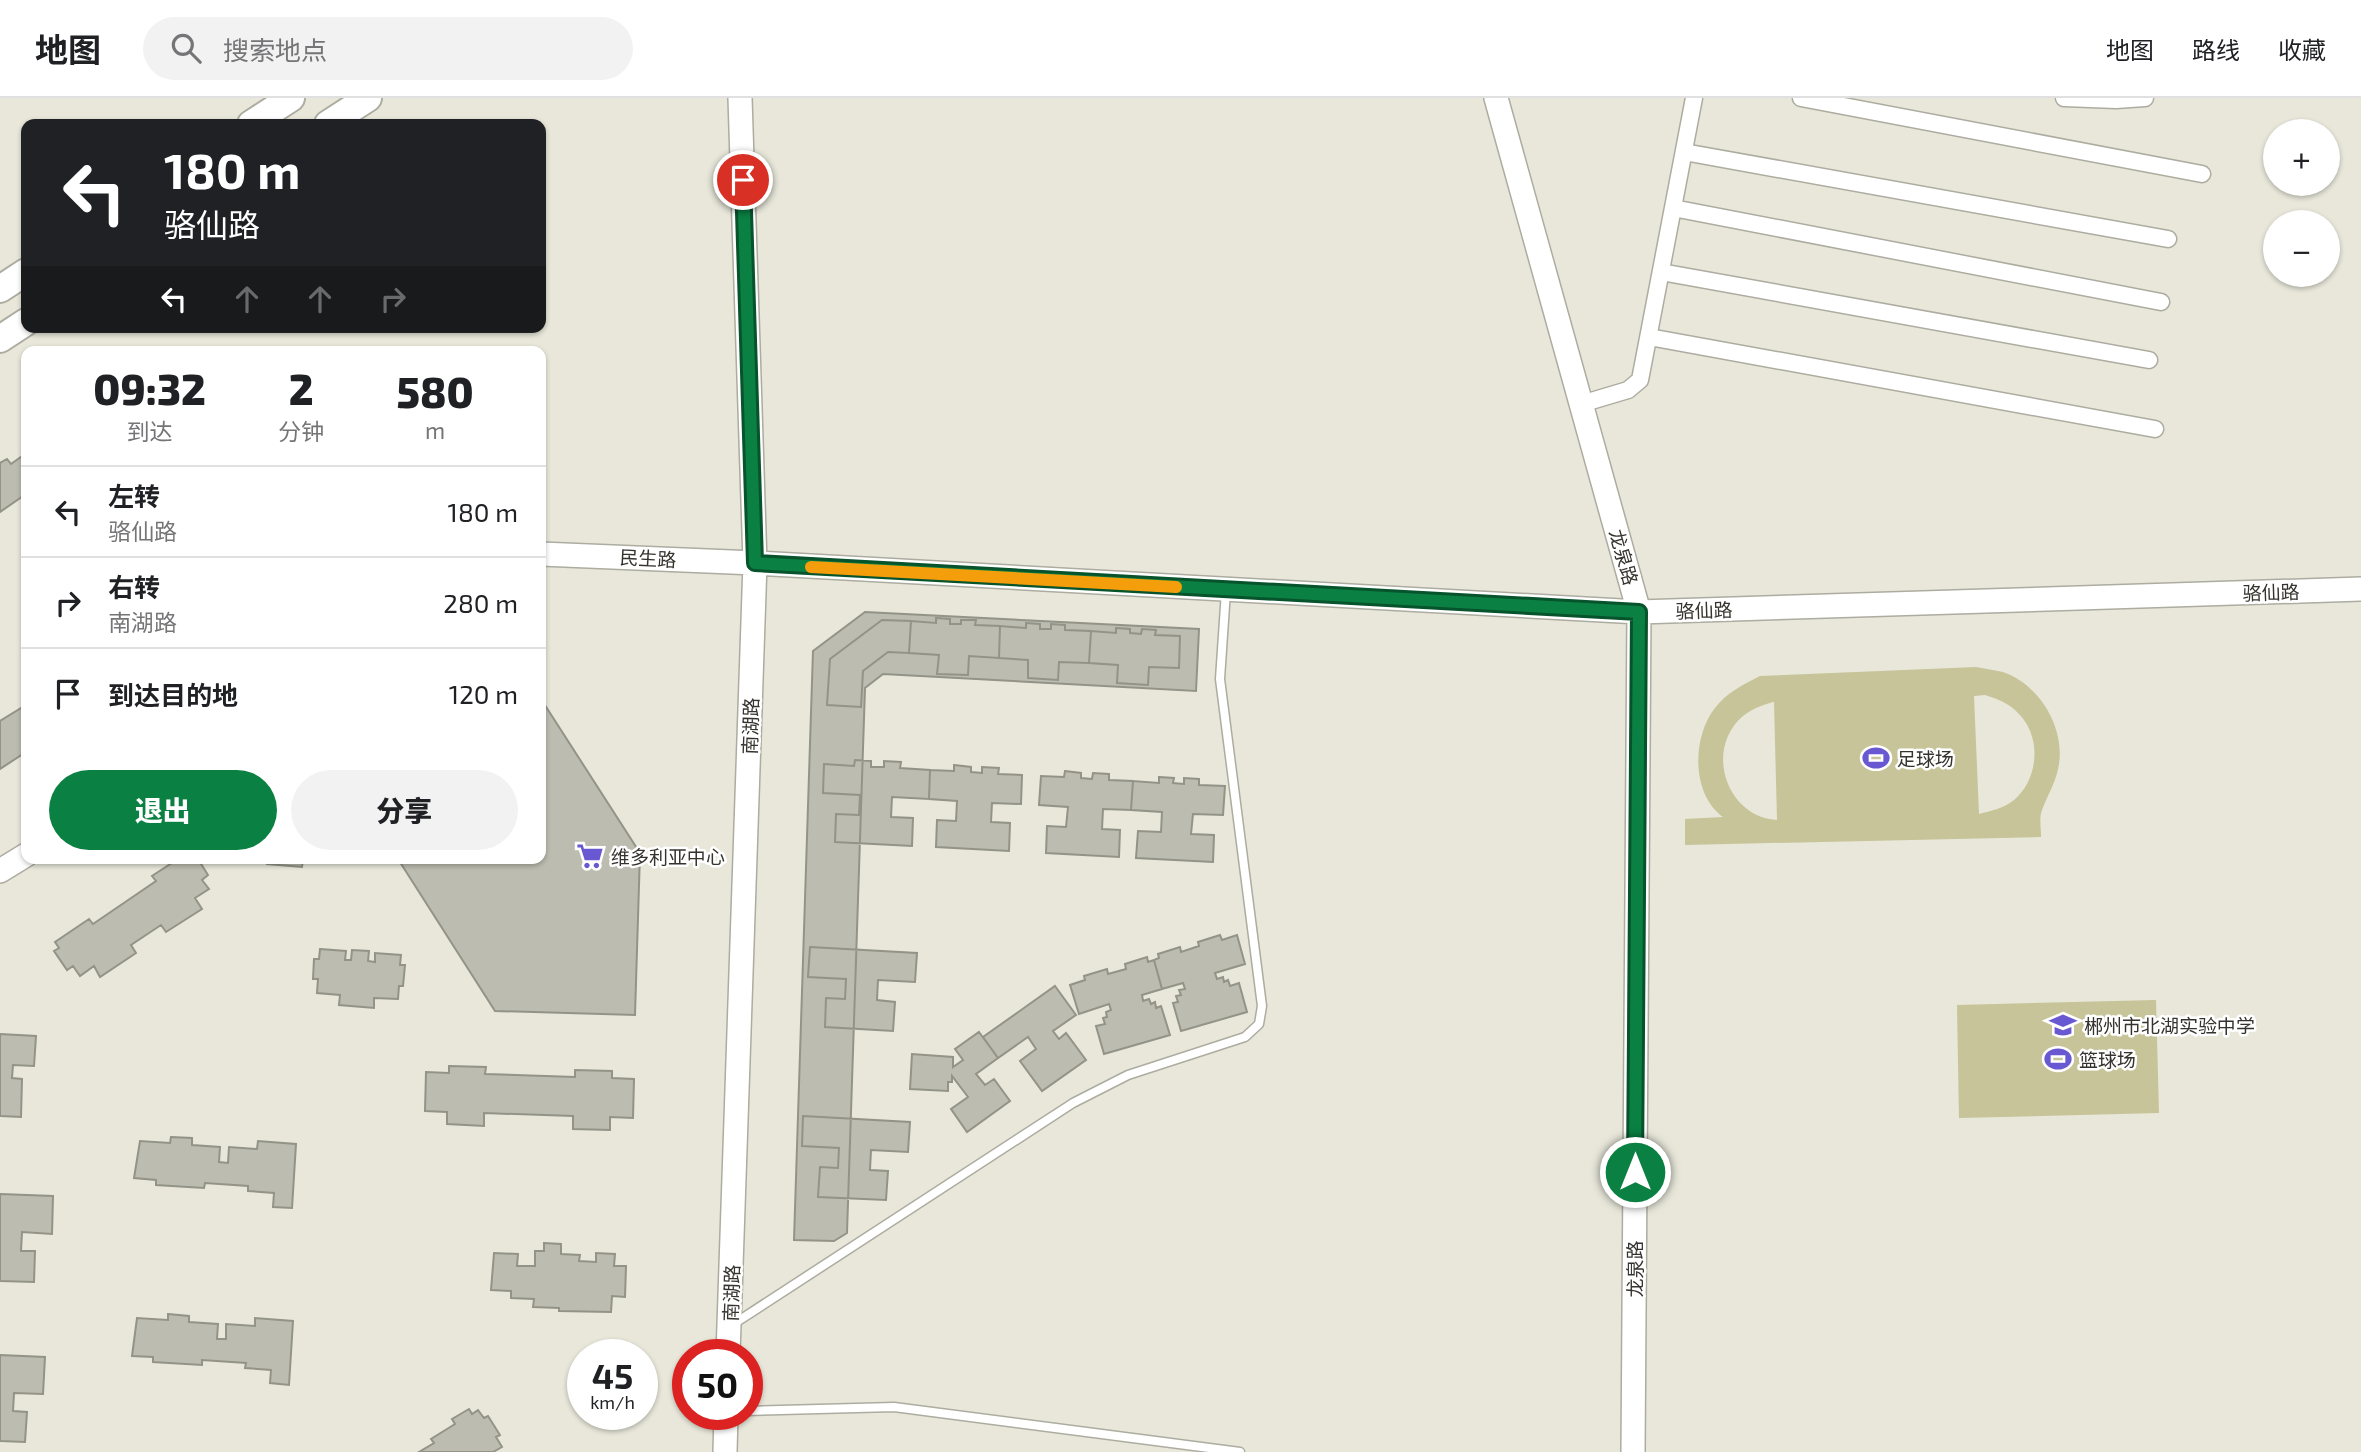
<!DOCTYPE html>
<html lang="zh">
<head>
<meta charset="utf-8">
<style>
  :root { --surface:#fff; --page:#f2f2f2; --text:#202124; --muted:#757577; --line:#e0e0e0; --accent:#0b8043 }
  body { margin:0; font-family:"Exo 2","Noto Sans SC",sans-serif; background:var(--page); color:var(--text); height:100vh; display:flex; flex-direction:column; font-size:26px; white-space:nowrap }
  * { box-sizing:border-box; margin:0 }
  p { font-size:23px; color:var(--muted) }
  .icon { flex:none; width:38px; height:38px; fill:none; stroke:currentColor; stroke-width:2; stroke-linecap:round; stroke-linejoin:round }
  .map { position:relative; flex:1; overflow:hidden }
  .side { position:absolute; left:21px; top:248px; width:525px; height:518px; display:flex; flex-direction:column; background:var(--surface); border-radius:14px; box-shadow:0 2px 5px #0004 }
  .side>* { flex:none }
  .hud { position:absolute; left:21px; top:21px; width:525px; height:214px; border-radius:14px; box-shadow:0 2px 5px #0004; background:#202124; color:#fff; overflow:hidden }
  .controls { position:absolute; left:2263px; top:21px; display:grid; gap:14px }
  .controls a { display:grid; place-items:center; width:77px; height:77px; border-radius:50%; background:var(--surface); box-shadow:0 2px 5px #0004; font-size:35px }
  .speed { position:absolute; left:567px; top:1241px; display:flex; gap:14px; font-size:35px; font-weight:700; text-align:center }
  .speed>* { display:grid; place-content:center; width:91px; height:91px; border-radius:50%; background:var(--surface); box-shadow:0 2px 5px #0004; line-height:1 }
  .speed small { font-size:18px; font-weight:400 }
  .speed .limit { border:10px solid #d22; background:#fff; color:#111 }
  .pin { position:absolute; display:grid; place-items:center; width:60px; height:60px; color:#fff; margin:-30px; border:4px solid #fff; border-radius:50%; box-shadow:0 2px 7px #0007 }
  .me { position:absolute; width:77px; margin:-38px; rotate:0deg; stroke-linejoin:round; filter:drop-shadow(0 0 5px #0008) }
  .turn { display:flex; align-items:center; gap:24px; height:147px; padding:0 28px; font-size:32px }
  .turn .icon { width:91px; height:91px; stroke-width:2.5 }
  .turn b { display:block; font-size:49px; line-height:60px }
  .lanes { display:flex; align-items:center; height:66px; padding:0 28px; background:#0003; justify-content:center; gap:35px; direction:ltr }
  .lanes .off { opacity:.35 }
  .eta { display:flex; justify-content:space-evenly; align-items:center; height:119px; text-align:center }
  .eta b { font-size:42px; font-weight:800; line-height:49px }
  .button { display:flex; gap:14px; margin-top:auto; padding:14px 28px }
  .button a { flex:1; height:80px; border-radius:42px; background:var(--accent); color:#fff; font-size:28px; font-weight:800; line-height:80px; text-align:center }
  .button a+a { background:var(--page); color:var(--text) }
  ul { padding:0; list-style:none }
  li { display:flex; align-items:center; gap:21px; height:91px; padding:0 28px; border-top:2px solid var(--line) }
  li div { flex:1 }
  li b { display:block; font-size:26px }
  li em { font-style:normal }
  header { display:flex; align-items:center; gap:42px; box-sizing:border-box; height:98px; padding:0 35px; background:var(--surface); border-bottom:2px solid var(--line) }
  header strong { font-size:33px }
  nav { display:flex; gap:38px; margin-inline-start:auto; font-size:24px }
  .search { width:490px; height:63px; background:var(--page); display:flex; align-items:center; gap:18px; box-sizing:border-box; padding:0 24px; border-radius:38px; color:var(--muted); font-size:26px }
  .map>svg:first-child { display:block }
  .green { fill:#c6c498; fill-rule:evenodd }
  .building { fill:#bdbcb0; stroke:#939387; stroke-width:2 }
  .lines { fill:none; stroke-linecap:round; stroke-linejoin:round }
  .lane-casing { stroke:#adaca0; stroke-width:11 }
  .street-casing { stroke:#adaca0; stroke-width:19 }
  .secondary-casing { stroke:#adaca0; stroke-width:26 }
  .primary-casing { stroke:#adaca0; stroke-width:30 }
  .lane { stroke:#fff; stroke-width:8 }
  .street { stroke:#fff; stroke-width:16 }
  .secondary { stroke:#fff; stroke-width:23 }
  .primary { stroke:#fff; stroke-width:26 }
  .route-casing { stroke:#07532c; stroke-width:18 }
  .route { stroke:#0b8043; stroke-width:12 }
  .slow { stroke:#f59e0b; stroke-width:12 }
  .labels { text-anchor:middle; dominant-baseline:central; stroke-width:5; stroke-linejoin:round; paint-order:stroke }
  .street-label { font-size:19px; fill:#34332e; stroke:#fff }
  .poi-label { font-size:19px; fill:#34332e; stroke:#fff; text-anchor:start }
</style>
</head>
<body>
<header>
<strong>地图</strong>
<div class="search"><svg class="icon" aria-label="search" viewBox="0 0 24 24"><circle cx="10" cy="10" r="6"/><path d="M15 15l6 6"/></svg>搜索地点</div>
<nav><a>地图</a><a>路线</a><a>收藏</a></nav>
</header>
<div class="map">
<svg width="2361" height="1354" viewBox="0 0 2361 1354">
  <rect width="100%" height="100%" fill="#e8e7da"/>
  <path class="green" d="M1976,569C1985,571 1995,572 2003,574C2041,587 2067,633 2058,671C2055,686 2047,698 2042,712C2039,719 2041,730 2041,739L1685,747V721L1723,719C1691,696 1692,639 1715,610C1727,594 1743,587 1760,578ZM1985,597C1997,601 2009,605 2018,615C2042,638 2039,681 2014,702C2004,710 1991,713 1979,716L1974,598ZM1773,604H1774L1777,722C1726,719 1704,651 1743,618C1752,611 1762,607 1773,604Z
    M2156,902L2159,1015L1959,1020L1957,907Z"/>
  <path class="building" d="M26,348V396L0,414V365L7,361L11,366L25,356L22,351Z
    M865,514L1199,531L1196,593L883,576L865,590L847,1135L834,1143L794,1142L813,553Z
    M936,520L950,521V526H961V522H976L975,527L1000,528L999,560L969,558L968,577L937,576L939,557L909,555L911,523L936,525Z
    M882,522L911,523L909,555L888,554L863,573L861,609L827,607L830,561Z
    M1026,525L1040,526V531H1051V526L1065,527V532L1091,533L1089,565L1059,564L1058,582L1028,580V562L999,560L1000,528L1026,530Z
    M1116,530L1130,531V535L1141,536L1142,531L1156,532L1155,537L1180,538L1179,570L1149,569L1148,587L1117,585L1118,567L1089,565L1091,533L1116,535Z
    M541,601L640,755L635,917L495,913L398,761H541Z
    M26,607V654L0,671V623Z
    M855,662L871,663V669H884V663L901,664L900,670L930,672L929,701L892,699L891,719L913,720L912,748L835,744L836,716L859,717L860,697L823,695L824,666L854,668Z
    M954,667L971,669V674L982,675V669L999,670L998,676L1022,677L1021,706L992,705L991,724L1010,725L1009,753L936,749L937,722L956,723L957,703L929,701L930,672L954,673Z
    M1065,673L1081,675V680L1092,681L1093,675L1109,676V682L1133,683L1131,712L1103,711L1102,731L1120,732L1119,759L1046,755L1047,728L1066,729L1068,709L1039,707L1041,678L1064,679Z
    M1159,679L1174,680L1173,685L1184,686V680L1199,681V687L1225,688L1223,717L1193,716L1191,736L1214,737L1213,764L1136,760L1138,733L1161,734L1162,714L1131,712L1133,683L1159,685Z
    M178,761H198L208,777L202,782L209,791L195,800L202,811L166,834L161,827L131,847L136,855L100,879L94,868L80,878L73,868L67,872L54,853L59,850L55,844L89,821L93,826L156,783L152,778Z
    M268,761H303L302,769L267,766Z
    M1220,837L1222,842L1237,837L1245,866L1215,875L1217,881L1223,879L1224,884L1228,882L1230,888L1239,885L1247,914L1181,933L1173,905L1178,904L1176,898L1181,897L1179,892L1185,891L1183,885L1162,891L1154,862L1159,860L1158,856L1180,849L1181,854L1199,848L1198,844Z
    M810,849L917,855L915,884L878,882L877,902L895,904L893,933L825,929L826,900L845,901L846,881L808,879Z
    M320,851L346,853L345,862H351L352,852L369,853L368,863L375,864V855L401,857L400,867H405L403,888H399L398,901L374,900V910L339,907L340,897L317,895L318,881H313L314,861H319Z
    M1147,859L1148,864L1154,862L1162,891L1142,897L1143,903L1149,901L1151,906L1155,904L1156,910L1161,908L1170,937L1104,956L1096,928L1105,926L1103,920L1107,919L1106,914L1111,912L1109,906L1079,916L1070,887L1085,882L1084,878L1107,871L1108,876L1126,871L1125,866Z
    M1055,888L1076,917L1053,933L1059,941L1066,935L1086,962L1042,993L1020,963L1036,951L1028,939L998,960L983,939Z
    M979,934L998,960L976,976L985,987L994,981L1010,1003L967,1034L951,1011L968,999L952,978V984H948V993L910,991L912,956L953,959V969L963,962L955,951Z
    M0,936L36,938L34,968L13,967L12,980L22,981L21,1019L0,1018Z
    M449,968L486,969L485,976L575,979V972L612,973V980L634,981L633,1020L610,1019V1032L573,1031V1018L484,1015V1028L447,1026V1014L425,1013L426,974L449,975Z
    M803,1018L910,1024L908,1054L871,1052L870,1072L888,1073L886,1102L818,1099L820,1069L838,1070L839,1050L802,1048Z
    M171,1039L192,1040V1047L220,1049L219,1064L228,1065L229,1049L257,1051L258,1043L296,1046L292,1110L273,1109L274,1095L248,1093V1088L205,1085L204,1090L156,1087V1082L134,1080L140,1043L170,1045Z
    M0,1096L53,1098L52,1136L22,1134L21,1153H35L34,1184L0,1183Z
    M544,1145L561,1146V1156L580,1157L579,1163L596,1164V1155L615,1156L614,1168H626L625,1199L612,1198L611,1214L559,1213V1210L533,1209L534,1201L511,1200V1193L491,1192L494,1155L518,1156L517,1168H535V1153H544Z
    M168,1216L189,1218V1224L218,1226L217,1241H226V1226L255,1228V1220L293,1223L289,1287L270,1285L271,1272L245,1270L246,1265L202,1262V1267L153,1264V1259L132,1258L137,1220L168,1222Z
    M0,1257L45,1259L43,1296L14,1295L13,1313L27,1314L25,1344L0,1343Z
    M469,1311L472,1316L478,1312L484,1320L488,1318L500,1337L496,1339L502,1349L493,1354H419L434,1345L431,1341L455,1326L452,1321Z"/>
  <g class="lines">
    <g class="lane-casing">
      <path id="lane" d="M732,1227L1073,1005L1128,977L1245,939L1259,926L1262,908L1220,581L1226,493
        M747,1313L894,1309L1240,1354"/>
    </g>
    <g class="street-casing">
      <path id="street" d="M1801,0L2202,76
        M2064,0L2116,2L2145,0
        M1684,54L2168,141
        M1673,110L2161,204
        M1661,174L2149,262
        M1649,239L2155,331
        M1581,306L1628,292L1640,282L1694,0"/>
    </g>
    <g class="secondary-casing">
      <path id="secondary" d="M1496,0L1639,514L1633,1354
        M541,456L755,465L1639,514L2361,491
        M0,773L26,757
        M728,1256L755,465L740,0
        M725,1354L726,1316"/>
    </g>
    <g class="primary-casing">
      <path id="primary" d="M251,26L291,0
        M328,26L368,0
        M0,191L26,174
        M0,241L26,224"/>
    </g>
    <use href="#lane" class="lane"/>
    <use href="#street" class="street"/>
    <use href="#secondary" class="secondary"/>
    <use href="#primary" class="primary"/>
  </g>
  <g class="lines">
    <g class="route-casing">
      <path id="route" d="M743,82L755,465L1639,514L1635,1074"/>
    </g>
    <use href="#route" class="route"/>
    <path class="slow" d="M811,469L1176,489"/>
  </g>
  <defs>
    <g id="stadium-bare" transform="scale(2.1)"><path d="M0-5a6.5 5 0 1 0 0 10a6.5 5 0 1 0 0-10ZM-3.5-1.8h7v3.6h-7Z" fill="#6858d1" stroke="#fff" stroke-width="2.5" paint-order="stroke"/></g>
    <g id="supermarket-bare" transform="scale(2.1)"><path d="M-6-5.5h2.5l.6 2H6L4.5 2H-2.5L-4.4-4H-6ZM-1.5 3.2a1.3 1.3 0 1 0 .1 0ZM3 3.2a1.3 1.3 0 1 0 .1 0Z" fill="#6858d1" stroke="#fff" stroke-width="2.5" paint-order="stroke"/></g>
    <g id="school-bare" transform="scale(2.1)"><path d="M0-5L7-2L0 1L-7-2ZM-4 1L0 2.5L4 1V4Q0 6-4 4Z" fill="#6858d1" stroke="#fff" stroke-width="2.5" paint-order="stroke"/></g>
  </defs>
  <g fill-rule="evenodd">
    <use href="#stadium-bare" x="1876" y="660"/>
    <use href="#supermarket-bare" x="590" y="758"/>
    <use href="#school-bare" x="2063" y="927"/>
    <use href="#stadium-bare" x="2058" y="961"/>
  </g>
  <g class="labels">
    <g class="street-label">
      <text transform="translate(1624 459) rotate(74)">龙泉路</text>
      <text transform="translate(648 460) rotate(3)">民生路</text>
      <text transform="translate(2271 494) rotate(-2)">骆仙路</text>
      <text transform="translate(1704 512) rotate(-2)">骆仙路</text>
      <text transform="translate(750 628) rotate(-88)">南湖路</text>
      <text transform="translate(1634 1171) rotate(-90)">龙泉路</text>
      <text transform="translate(731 1195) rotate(-88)">南湖路</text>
    </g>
    <g class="poi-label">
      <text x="1897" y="660">足球场</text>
      <text x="611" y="758">维多利亚中心</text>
      <text x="2084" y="927">郴州市北湖实验中学</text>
      <text x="2079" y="961">篮球场</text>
    </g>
  </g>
</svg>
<div class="controls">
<a>+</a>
<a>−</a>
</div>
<div class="speed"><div>45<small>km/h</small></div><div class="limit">50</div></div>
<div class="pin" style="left:743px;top:82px;background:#d93025"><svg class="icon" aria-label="arrive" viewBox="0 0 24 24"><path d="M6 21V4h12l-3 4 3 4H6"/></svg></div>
<svg class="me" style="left:1635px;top:1074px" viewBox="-20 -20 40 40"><circle r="17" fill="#0b8043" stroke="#fff" stroke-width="3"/><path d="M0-11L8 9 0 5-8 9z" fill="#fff"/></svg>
<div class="hud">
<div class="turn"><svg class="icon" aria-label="left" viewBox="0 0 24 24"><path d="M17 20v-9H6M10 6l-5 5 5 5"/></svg><div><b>180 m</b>骆仙路</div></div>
<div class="lanes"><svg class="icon" aria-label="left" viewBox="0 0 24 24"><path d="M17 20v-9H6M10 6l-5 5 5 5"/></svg><svg class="icon off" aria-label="ahead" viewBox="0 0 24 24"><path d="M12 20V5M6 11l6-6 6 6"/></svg><svg class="icon off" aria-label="ahead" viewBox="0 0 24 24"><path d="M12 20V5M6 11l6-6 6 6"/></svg><svg class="icon off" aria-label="right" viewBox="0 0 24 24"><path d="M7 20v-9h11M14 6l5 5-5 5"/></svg></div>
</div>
<section class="side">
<div class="eta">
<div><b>09:32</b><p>到达</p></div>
<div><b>2</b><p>分钟</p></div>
<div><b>580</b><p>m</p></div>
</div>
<ul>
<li><svg class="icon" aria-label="left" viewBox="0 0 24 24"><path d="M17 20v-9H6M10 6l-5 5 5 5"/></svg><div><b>左转</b><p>骆仙路</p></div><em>180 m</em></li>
<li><svg class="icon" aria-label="right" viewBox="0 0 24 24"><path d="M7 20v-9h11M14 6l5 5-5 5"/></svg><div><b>右转</b><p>南湖路</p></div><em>280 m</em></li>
<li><svg class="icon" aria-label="arrive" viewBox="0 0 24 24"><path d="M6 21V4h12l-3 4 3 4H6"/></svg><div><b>到达目的地</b></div><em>120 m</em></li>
</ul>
<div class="button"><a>退出</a><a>分享</a></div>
</section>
</div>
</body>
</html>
